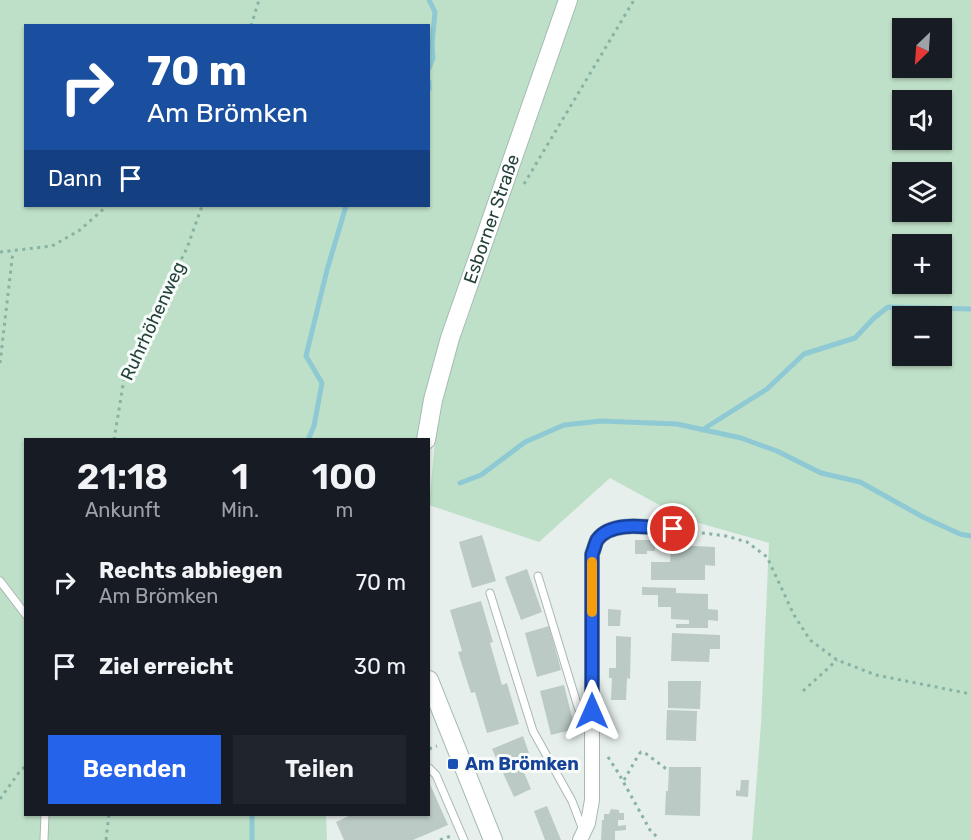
<!DOCTYPE html>
<html lang="de">
<head>
<meta charset="utf-8">
<style>
  :root { --surface:#171b24; --page:#20242c; --text:#f1f3f6; --muted:#9ea1a6; --accent:#2563eb }
  body { margin:0; font-family:Rubik,sans-serif; background:var(--page); color:var(--text); height:100vh; display:flex; flex-direction:column; font-size:22px; white-space:nowrap }
  * { box-sizing:border-box; margin:0 }
  p { font-size:20px; color:var(--muted) }
  .icon { flex:none; width:33px; height:33px; fill:none; stroke:currentColor; stroke-width:2; stroke-linecap:round; stroke-linejoin:round }
  .map { position:relative; flex:1; overflow:hidden }
  .drawer { position:absolute; left:24px; top:438px; width:406px; height:378px; display:flex; flex-direction:column; background:var(--surface); border-radius:0px; box-shadow:0 2px 4px #0004 }
  .drawer>* { flex:none }
  .guide { position:absolute; left:24px; top:24px; width:406px; height:183px; border-radius:0px; box-shadow:0 2px 4px #0004; background:#1a4fa0; color:#fff; overflow:hidden }
  .needle { width:39px; rotate:205deg }
  .fabs { position:absolute; left:892px; top:18px; display:grid; gap:12px }
  .fabs a { display:grid; place-items:center; width:60px; height:60px; border-radius:0px; background:var(--surface); box-shadow:0 2px 4px #0004; font-size:30px }
  .pin { position:absolute; display:grid; place-items:center; width:51px; height:51px; color:#fff; margin:-26px; border:3px solid #fff; border-radius:50%; box-shadow:0 2px 6px #0007 }
  .me { position:absolute; width:66px; margin:-33px; rotate:0deg; stroke-linejoin:round; filter:drop-shadow(0 0 4px #0008) }
  .turn { display:flex; align-items:center; gap:21px; height:126px; padding:0 24px; font-size:27px }
  .turn .icon { width:78px; height:78px; stroke-width:2.5 }
  .turn b { display:block; font-size:42px; line-height:51px }
  .then { display:flex; align-items:center; height:57px; padding:0 24px; background:#0003; gap:12px; font-size:22px }
  .eta { display:flex; justify-content:space-evenly; align-items:center; height:102px; text-align:center }
  .eta b { font-size:36px; font-weight:600; line-height:42px }
  .cta { display:flex; gap:12px; margin-top:auto; padding:12px 24px }
  .cta a { flex:1; height:69px; border-radius:0px; background:var(--accent); color:#fff; font-size:24px; font-weight:600; line-height:69px; text-align:center }
  .cta a+a { background:var(--page); color:var(--text) }
  ul { padding:0; list-style:none }
  li { display:flex; align-items:center; gap:18px; height:84px; padding:0 24px }
  li div { flex:1 }
  li b { display:block; font-size:22px }
  li em { font-style:normal }
  .map>svg:first-child { display:block }
  .green { fill:#bfe0c8; fill-rule:evenodd }
  .lines { fill:none; stroke-linecap:round; stroke-linejoin:round }
  .stream { stroke:#8ec9d4; stroke-width:5 }
  .building { fill:#bbcac4 }
  .service-casing { stroke:#a8b8b2; stroke-width:9 }
  .minor-casing { stroke:#a8b8b2; stroke-width:16 }
  .secondary-casing { stroke:#a4bbb3; stroke-width:20 }
  .path { stroke:#86b3a5; stroke-width:3; stroke-dasharray:3 4.5; stroke-linecap:butt }
  .service { stroke:#fff; stroke-width:7 }
  .minor { stroke:#fff; stroke-width:14 }
  .secondary { stroke:#fff; stroke-width:18 }
  .route-casing { stroke:#184099; stroke-width:15 }
  .route { stroke:#2563eb; stroke-width:10 }
  .slow { stroke:#f59e0b; stroke-width:10 }
  .transit-dot { fill:#1a4fb4; stroke:#f7fbf9; stroke-width:2 }
  .labels { text-anchor:middle; dominant-baseline:central; stroke-width:6; stroke-linejoin:round; paint-order:stroke }
  .street-label { font-size:18px; fill:#24423a; stroke:#f7fbf9 }
  .transit-label { font-size:18px; font-weight:bold; fill:#164399; stroke:#f7fbf9; text-anchor:start }
</style>
</head>
<body>
<div class="map">
<svg width="971" height="840" viewBox="0 0 971 840">
  <rect width="100%" height="100%" fill="#e6efeb"/>
  <path class="green" d="M0,0H561L421,439L26,440V814L326,815L327,840H0ZM26,26H429V206H26Z
    M578,0H971V840H752L761,724L769,543L685,519L610,478L539,542L429,505L438,408L451,359L468,317L488,251ZM903,28H942V68H903ZM903,100H942V140H903ZM903,172H942V212H903ZM903,244H942V284H903ZM903,316H942V356H903Z"/>
  <g class="lines">
    <path class="stream" d="M429,0L435,12L432,44L433,58L429,68
      M429,82V89
      M702,430L767,389L804,354L855,338L874,318L888,307L971,309
      M308,440L314,426L322,383L306,356L327,270L346,206
      M460,483L481,475L525,442L564,425L601,421L677,424L741,438L777,451L821,473L860,482L923,517L960,534L971,536
      M252,814V840"/>
  </g>
  <path class="building" d="M482,535L496,581L472,588L459,542Z
    M635,540H655V551H647V554H635Z
    M671,545L715,547V566L705,565V580H651V562H670Z
    M527,569L542,612L521,620L505,577Z
    M642,587L676,588V593L708,594V609L718,610V621L708,620V628H676V624H689V620L671,619V607H658V595H642Z
    M481,601L493,642L490,643L502,685L507,683L519,724L487,733L475,692L471,693L458,652L462,651L450,610Z
    M608,609L621,610L620,626H608Z
    M549,626L561,670L537,677L525,633Z
    M672,633L720,635V649H710L709,662L671,661Z
    M616,636L631,637L630,679L627,678L626,700H611L612,678H609V668H616Z
    M668,681H701L700,709L668,708Z
    M564,685L575,729L551,735L540,691Z
    M667,710L697,711L696,741L666,740Z
    M523,736L530,756L519,761L531,789L514,797L492,749Z
    M669,767H701L700,816L665,815L666,791H668Z
    M741,780H749L748,797L736,796V790L740,791Z
    M429,782L448,825L413,840H344L336,822L353,814H429Z
    M547,806L561,840H545L534,811Z
    M611,809L619,810V813H624V820H618V826L626,825V830L615,831V840H601L602,820H604V814H609Z"/>
  <g class="lines">
    <g class="service-casing">
      <path id="service" d="M538,576L578,707L588,726
        M0,581L26,615
        M490,593L533,731L572,801L583,830
        M429,768L436,775L464,840
        M44,840L45,814"/>
    </g>
    <g class="minor-casing">
      <path id="minor" d="M580,840L588,823L592,800V554C594,550 595,544 597,540C612,519 651,528 673,529"/>
    </g>
    <g class="secondary-casing">
      <g id="secondary">
        <path id="s1" d="M426,440L433,400L450,338L568,0"/>
        <path d="M429,680L493,840"/>
      </g>
    </g>
    <path class="path" d="M251,26L259,0
      M524,184L634,0
      M0,252L52,246L80,230L107,206
      M0,363L13,251
      M114,440L125,373L187,248L202,206
      M687,531L726,536L747,542L767,557L794,615L810,640L837,660L876,675L971,694
      M803,691L837,660
      M429,749L437,746
      M608,757L619,774L650,830L659,839
      M624,780L639,754L641,752L645,753L669,771
      M0,799L20,771L26,766
      M106,840L109,814
      M440,840L451,836"/>
    <use href="#service" class="service"/>
    <use href="#minor" class="minor"/>
    <use href="#secondary" class="secondary"/>
  </g>
  <g class="lines">
    <g class="route-casing">
      <path id="route" d="M592,711V554C594,550 595,544 597,540C612,519 651,528 673,529"/>
    </g>
    <use href="#route" class="route"/>
    <path class="slow" d="M592,562V612"/>
  </g>
  <rect class="transit-dot" x="447" y="758" width="12" height="12" rx="3"/>
  <g class="labels">
    <g class="street-label">
      <text stroke="none"><textPath href="#s1" startOffset="231">Esborner Straße</textPath></text>
      <text transform="translate(153 321) rotate(-65)">Ruhrhöhenweg</text>
    </g>
    <g class="transit-label">
      <text x="465" y="764">Am Brömken</text>
    </g>
  </g>
</svg>
<div class="fabs">
<a><svg class="needle" viewBox="-14 -14 28 28"><path d="M0-13l5 13h-10z" fill="#e53935"/><path d="M0 13l5-13h-10z" fill="#9ea1a6"/></svg></a>
<a><svg class="icon" aria-label="sound" viewBox="0 0 24 24"><path d="M4 9h4l5-4v14l-5-4H4zM17 9q2 3 0 6"/></svg></a>
<a><svg class="icon" aria-label="layers" viewBox="0 0 24 24"><path d="M12 4l9 5-9 5-9-5zM3 14l9 5 9-5"/></svg></a>
<a>+</a>
<a>−</a>
</div>
<div class="pin" style="left:673px;top:529px;background:#d93025"><svg class="icon" aria-label="arrive" viewBox="0 0 24 24"><path d="M6 21V4h12l-3 4 3 4H6"/></svg></div>
<svg class="me" style="left:592px;top:711px" viewBox="-20 -20 40 40"><path d="M0-17L14 15 0 8-14 15z" fill="#2563eb" stroke="#fff" stroke-width="4"/></svg>
<div class="guide">
<div class="turn"><svg class="icon" aria-label="right" viewBox="0 0 24 24"><path d="M7 20v-9h11M14 6l5 5-5 5"/></svg><div><b>70 m</b>Am Brömken</div></div>
<div class="then">Dann<svg class="icon" aria-label="arrive" viewBox="0 0 24 24"><path d="M6 21V4h12l-3 4 3 4H6"/></svg></div>
</div>
<section class="drawer">
<div class="eta">
<div><b>21:18</b><p>Ankunft</p></div>
<div><b>1</b><p>Min.</p></div>
<div><b>100</b><p>m</p></div>
</div>
<ul>
<li><svg class="icon" aria-label="right" viewBox="0 0 24 24"><path d="M7 20v-9h11M14 6l5 5-5 5"/></svg><div><b>Rechts abbiegen</b><p>Am Brömken</p></div><em>70 m</em></li>
<li><svg class="icon" aria-label="arrive" viewBox="0 0 24 24"><path d="M6 21V4h12l-3 4 3 4H6"/></svg><div><b>Ziel erreicht</b></div><em>30 m</em></li>
</ul>
<div class="cta"><a>Beenden</a><a>Teilen</a></div>
</section>
</div>
</body>
</html>
